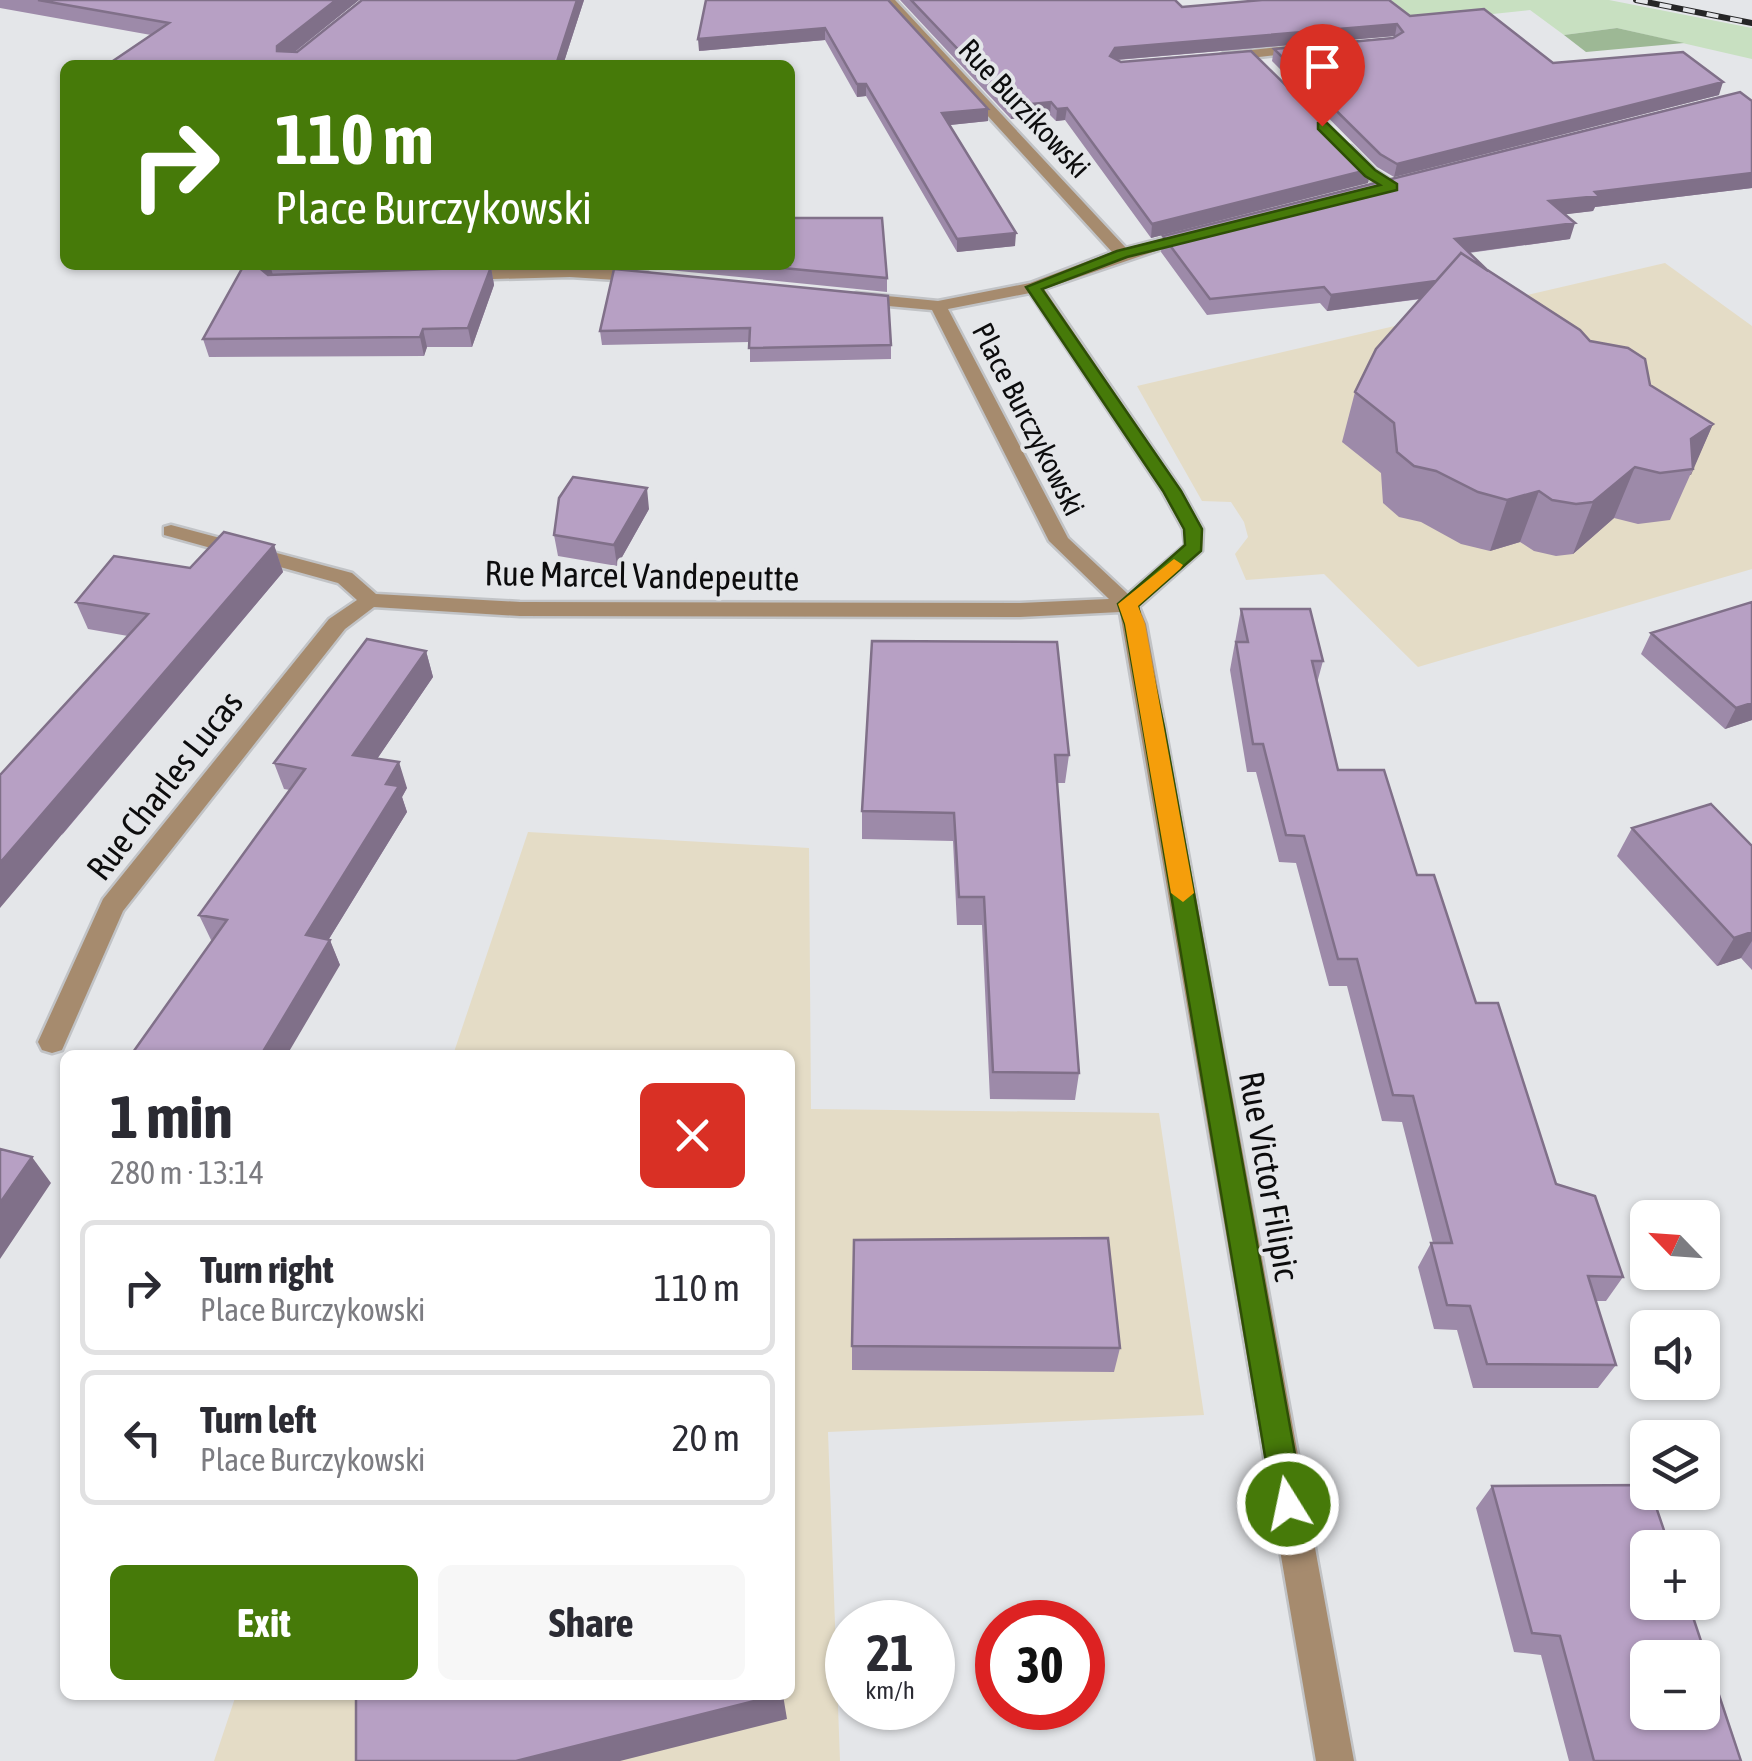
<!DOCTYPE html>
<html lang="en">
<head>
<meta charset="utf-8">
<style>
  :root { --surface:#fff; --page:#f7f7f7; --text:#2b2b33; --muted:#7c7c81; --line:#e1e1e2; --accent:#467a09 }
  body { margin:0; font-family:"Asap Condensed",sans-serif; background:var(--page); color:var(--text); height:100vh; display:flex; flex-direction:column; font-size:38px; white-space:nowrap }
  * { box-sizing:border-box; margin:0 }
  p { font-size:32px; color:var(--muted) }
  .icon { flex:none; width:55px; height:55px; fill:none; stroke:currentColor; stroke-width:2; stroke-linecap:round; stroke-linejoin:round }
  .map { position:relative; flex:1; overflow:hidden }
  .side { position:absolute; left:60px; top:1050px; width:735px; height:650px; display:flex; flex-direction:column; background:var(--surface); border-radius:15px; box-shadow:0 2px 8px #0004 }
  .side>* { flex:none }
  .top-card { position:absolute; left:60px; top:60px; width:735px; height:210px; border-radius:15px; box-shadow:0 2px 8px #0004; background:#467a09; color:#fff; overflow:hidden }
  .needle { width:65px; rotate:295deg }
  .buttons { position:absolute; left:1630px; top:1200px; display:grid; gap:20px }
  .buttons a { display:grid; place-items:center; width:90px; height:90px; border-radius:15px; background:var(--surface); box-shadow:0 2px 8px #0004; font-size:50px }
  .speed { position:absolute; left:825px; top:1600px; display:flex; gap:20px; font-size:50px; font-weight:700; text-align:center }
  .speed>* { display:grid; place-content:center; width:130px; height:130px; border-radius:50%; background:var(--surface); box-shadow:0 2px 8px #0004; line-height:1 }
  .speed small { font-size:25px; font-weight:400 }
  .speed .limit { border:15px solid #d22; background:#fff; color:#111 }
  .pin { position:absolute; display:grid; place-items:center; width:85px; height:85px; color:#fff; margin:-102px -42px; border-radius:50% 50% 50% 0; rotate:-45deg; box-shadow:0 0 10px #0007 }
  .pin .icon { rotate:45deg }
  .me { position:absolute; width:110px; margin:-55px; rotate:350deg; stroke-linejoin:round; filter:drop-shadow(0 0 8px #0008) }
  .turn { display:flex; align-items:center; gap:35px; height:210px; padding:0 50px; font-size:45px }
  .turn .icon { width:130px; height:130px; stroke-width:2.5 }
  .turn b { display:block; font-size:70px; line-height:85px }
  .round { display:grid; place-items:center; flex:none; width:105px; height:105px; border-radius:15px; background:var(--page) }
  .overview { display:flex; align-items:center; justify-content:space-between; height:170px; padding:0 50px }
  h1 { font-size:60px; font-weight:700; line-height:75px }
  .action { display:flex; gap:20px; margin-top:auto; padding:20px 50px }
  .action a { flex:1; height:115px; border-radius:15px; background:var(--accent); color:#fff; font-size:40px; font-weight:700; line-height:115px; text-align:center }
  .action a+a { background:var(--page); color:var(--text) }
  ul { padding:0; list-style:none }
  li { display:flex; align-items:center; gap:30px; height:135px; margin:0 20px 15px; padding:0 30px; border:5px solid var(--line); border-radius:15px }
  li div { flex:1 }
  li b { display:block; font-size:38px }
  li em { font-style:normal }
  .map>svg:first-child { display:block }
  .education { fill:#e4dcc6 }
  .green { fill:#c8e0c1 }
  .forest { fill:#9db895 }
  .lines { fill:none; stroke-linecap:round; stroke-linejoin:round }
  .minor-casing { stroke:#c1c3c6; stroke-width:5 }
  .minor { fill:#a68b6e; fill-rule:evenodd }
  .rail-casing { stroke:#262627; stroke-width:6 }
  .rail { stroke:#e4e6e9; stroke-width:4; stroke-dasharray:12; stroke-linecap:butt }
  .wall { fill:#9d8aa9 }
  .shaded-wall { fill:#807089 }
  .building { fill:#b7a0c4; stroke:#807089; stroke-width:2.5; fill-rule:evenodd }
  .route { fill:#467a09; stroke:#2e4f06; stroke-width:2.5 }
  .slow { fill:#f59e0b }
  .labels { text-anchor:middle; dominant-baseline:central; stroke-width:8; stroke-linejoin:round; paint-order:stroke }
  .far-street-label { font-size:30px; fill:#0c0c0d; stroke:#e4e6e9 }
  .street-label { font-size:35px; fill:#0c0c0d; stroke:#e4e6e9 }
</style>
</head>
<body>
<div class="map">
<svg width="1752" height="1761" viewBox="0 0 1752 1761">
  <rect width="100%" height="100%" fill="#e4e6e9"/>
  <path class="education" d="M1665,263L1752,326V569L1418,667L1324,574L1246,580L1235,554L1248,537L1244,522L1231,502L1202,501L1137,386Z
    M528,832L809,848L811,1109L1159,1113L1204,1415L828,1432L840,1761H214L236,1695H790V1055H453Z"/>
  <path class="green" d="M1391,0H1609L1752,28V59L1617,28L1564,35L1530,10L1417,22Z"/>
  <path class="forest" d="M1617,28L1684,43L1586,52L1564,35Z"/>
  <g class="lines">
    <g class="minor-casing">
      <path id="minor" d="M882,0H895L1126,248L1195,230L1203,235L1044,289L1182,491L1203,529L1202,551L1139,607L1146,624L1354,1761H1316L1120,612L1020,617L520,616L374,607L345,629L123,911L62,1050L52,1053L42,1050L38,1042L103,899L329,619L357,600L338,583L164,535V527L171,525L352,573L376,594L520,602L1020,603L1109,599L1049,541L932,310L856,303L848,298L856,293L938,301L1030,283L1112,252ZM1030,293L1162,491L1183,529L1185,545L1128,594L1068,538L948,309Z
        M1308,44L1315,48L1313,51L1224,61L1217,57L1224,53Z
        M1341,146H1351L1375,170L1397,184V190C1375,192 1356,167 1341,152Z
        M570,267L647,272L655,277L647,282L570,277L458,280L450,275L458,270Z"/>
    </g>
    <use href="#minor" class="minor"/>
    <g class="rail-casing">
      <path id="rail" d="M1636,0L1752,23"/>
    </g>
    <use href="#rail" class="rail"/>
  </g>
  <path class="wall" d="M0,0H359L295,52H297L362,0H584L563,65H107L151,35L0,8Z
    M888,0L988,109V121L949,125L1015,246L957,252L866,96L857,97L825,40L699,51Z
    M900,0H1175L1182,7L1410,16L1553,63L1719,95L1394,177L1377,167L1272,61L1274,49L1393,38L1395,36L1117,60L1368,183L1151,238L1065,120L1056,121L1050,115L1011,119Z
    M1752,101V188L1595,207L1593,211L1565,214L1570,239L1469,253L1488,271L1650,385L1713,424L1670,520L1638,524L1614,518L1573,554L1556,556L1534,551L1520,542L1490,551L1461,544L1421,522L1399,517L1383,503L1381,473L1342,442L1355,392L1421,299L1327,311L1320,303L1207,315L1161,252L1163,236Z
    M244,265H502L501,268H491L494,285L472,347H427L424,356L209,357L203,339Z
    M619,265H790L887,278V292Z
    M614,269L891,345V359L750,362V342L602,345L600,331Z
    M649,509L617,566L558,556L554,535Z
    M274,545L283,572L62,835L128,636L88,629L76,602L190,568Z
    M1752,603V720L1725,729L1641,654L1651,633Z
    M1241,609L1323,661L1317,683L1338,770L1417,875L1476,1003L1556,1184L1623,1277L1606,1301H1596L1616,1365L1598,1388H1473L1457,1330L1434,1329L1418,1267L1431,1243H1433L1402,1122L1382,1121L1347,986H1329L1296,863L1279,862L1256,772H1247L1230,670Z
    M872,641L1069,755L1065,783H1057L1079,1073L1075,1100L990,1099L982,925H957L953,841L862,839V811Z
    M426,651L433,677L377,759L407,788L402,797L407,812L329,939L340,965L211,940L199,915L290,790L284,789L274,763Z
    M1632,828L1752,846V970L1741,958L1717,966L1617,856Z
    M852,1346L1120,1348L1114,1372L852,1370Z
    M1492,1486L1741,1761H1569L1541,1655L1514,1652L1476,1508Z"/>
  <path class="shaded-wall" d="M336,0H359L282,62L277,51V46Z
    M577,0H584L563,65H556Z
    M1397,24L1395,36L1114,60L1110,56L1115,48Z
    M825,28V40L699,51L698,39Z
    M1723,82L1719,95L1394,177L1397,164Z
    M857,84H866V96L857,97Z
    M1051,102L1050,115L1011,119L1012,106Z
    M1067,108L1065,120L1056,121L1057,109Z
    M988,109V121L941,126L942,113Z
    M1371,169L1368,183L1151,238L1152,224Z
    M1752,173V188L1595,207L1593,211L1544,217L1549,201L1595,192Z
    M1575,223L1570,239L1450,255L1455,239Z
    M1016,233L1015,246L957,252V239Z
    M256,265H270L273,275L261,283Z
    M491,267L494,285L472,347L468,328Z
    M1491,274L1486,290L1327,311L1331,295Z
    M423,329L427,347L424,356L420,337Z
    M1713,424L1691,475H1690L1693,469L1691,439Z
    M1635,467L1614,518L1573,554L1593,502Z
    M647,488L649,509L617,566L614,545Z
    M1539,491L1520,542L1490,551L1507,500Z
    M274,545L283,572L0,908V863Z
    M426,651L433,677L362,781L353,755Z
    M1752,703V720L1725,729L1736,708Z
    M399,762L407,788L402,797L407,812L316,960L306,935Z
    M1752,932V941L1741,958L1717,966L1734,938Z
    M330,940L340,965L287,1055H261Z
    M32,1157L51,1183L0,1259V1203Z
    M778,1695H783L787,1719L620,1761H516Z"/>
  <path class="building" d="M38,0H336L277,46V51L297,52L362,0H577L556,65H107L169,23Z
    M706,0H888L988,109L942,113L1016,233L957,239L866,84H857L825,28L698,39Z
    M911,0H1175L1182,7L1262,0H1389L1410,16L1484,9L1553,63L1683,52L1723,82L1397,164L1380,154L1274,49L1393,38L1403,32L1397,24L1115,48L1110,56L1121,62L1251,51L1371,169L1152,224L1067,108L1057,109L1051,102L1012,106Z
    M1740,92L1752,101V173L1595,192L1599,196L1549,201L1575,223L1455,239L1488,271L1461,253L1436,281L1331,295L1324,287L1210,299L1163,236Z
    M790,218H882L887,278L751,265H790Z
    M1461,253L1580,330L1590,341L1628,348L1645,359L1650,385L1713,424L1691,439L1693,469L1660,473L1635,467L1593,502L1576,504L1552,500L1539,491L1507,500L1478,492L1436,471L1414,466L1397,452L1394,423L1355,392L1376,349Z
    M244,265H256L268,275L491,267L468,328L423,329L420,337L203,339Z
    M614,269L888,296L891,345L749,348L750,328L600,331Z
    M573,477L647,488L614,545L554,535L559,498Z
    M224,532L274,545L0,863V775L148,614L76,602L114,556L190,568Z
    M1752,602V703L1736,708L1651,633Z
    M1241,609H1310L1323,661H1312L1338,770H1384L1417,875H1434L1476,1003H1498L1556,1184L1595,1196L1623,1277L1588,1276L1616,1365L1487,1364L1470,1306L1447,1305L1431,1243H1452L1413,1096L1393,1095L1357,959H1338L1304,836L1286,835L1263,744H1253L1236,642H1248Z
    M367,639L426,651L353,755L399,762L386,784L399,786L306,935L330,940L261,1055H131L227,920L199,915L305,769L274,763Z
    M872,641L1057,642L1069,755H1055L1079,1073L993,1072L984,897H959L954,813L862,811Z
    M1711,804L1752,846V932L1734,938L1632,828Z
    M0,1149L32,1157L0,1203Z
    M1108,1238L1120,1348L852,1346L854,1240Z
    M1648,1485V1492H1651L1670,1548H1648V1602H1688L1741,1761H1594L1560,1636L1532,1633L1492,1486ZM1648,1658H1702V1712H1648Z
    M356,1695H778L516,1761H356Z"/>
  <path class="route" d="M1318,123H1327L1375,170L1397,184V190L1127,257L1042,289L1181,491L1202,529L1201,551L1138,606L1164,727L1304,1504L1299,1515L1288,1519L1278,1515L1273,1504L1143,727L1125,624L1118,604L1185,545L1184,529L1163,491L1026,287L1117,251L1380,185L1365,176L1318,129Z"/>
  <path class="slow" d="M1174,559L1183,565L1180,569L1138,606L1145,624L1194,893L1183,902L1171,893L1125,624L1118,604Z"/>
  <g class="labels">
    <g class="far-street-label">
      <text transform="translate(1025 108) rotate(47)">Rue Burzikowski</text>
      <text transform="translate(1029 419) rotate(63)">Place Burczykowski</text>
    </g>
    <g class="street-label">
      <text transform="translate(642 575) rotate(1)">Rue Marcel Vandepeutte</text>
      <text transform="translate(164 785) rotate(-52)">Rue Charles Lucas</text>
      <text transform="translate(1270 1176) rotate(80)">Rue Victor Filipic</text>
    </g>
  </g>
</svg>
<div class="buttons">
<a><svg class="needle" viewBox="-14 -14 28 28"><path d="M0-13l5 13h-10z" fill="#e53935"/><path d="M0 13l5-13h-10z" fill="#7c7c81"/></svg></a>
<a><svg class="icon" aria-label="sound" viewBox="0 0 24 24"><path d="M4 9h4l5-4v14l-5-4H4zM17 9q2 3 0 6"/></svg></a>
<a><svg class="icon" aria-label="layers" viewBox="0 0 24 24"><path d="M12 4l9 5-9 5-9-5zM3 14l9 5 9-5"/></svg></a>
<a>+</a>
<a>−</a>
</div>
<div class="speed"><div>21<small>km/h</small></div><div class="limit">30</div></div>
<div class="pin" style="left:1322px;top:126px;background:#d93025"><svg class="icon" aria-label="arrive" viewBox="0 0 24 24"><path d="M6 21V4h12l-3 4 3 4H6"/></svg></div>
<svg class="me" style="left:1288px;top:1504px" viewBox="-20 -20 40 40"><circle r="17" fill="#467a09" stroke="#fff" stroke-width="3"/><path d="M0-11L8 9 0 5-8 9z" fill="#fff"/></svg>
<div class="top-card">
<div class="turn"><svg class="icon" aria-label="right" viewBox="0 0 24 24"><path d="M7 20v-9h11M14 6l5 5-5 5"/></svg><div><b>110 m</b>Place Burczykowski</div></div>
</div>
<section class="side">
<div class="overview"><div><h1>1 min</h1><p>280 m · 13:14</p></div><a class="round" style="background:#d93025;color:#fff"><svg class="icon" aria-label="close" viewBox="0 0 24 24"><path d="M6 6l12 12M18 6L6 18"/></svg></a></div>
<ul>
<li><svg class="icon" aria-label="right" viewBox="0 0 24 24"><path d="M7 20v-9h11M14 6l5 5-5 5"/></svg><div><b>Turn right</b><p>Place Burczykowski</p></div><em>110 m</em></li>
<li><svg class="icon" aria-label="left" viewBox="0 0 24 24"><path d="M17 20v-9H6M10 6l-5 5 5 5"/></svg><div><b>Turn left</b><p>Place Burczykowski</p></div><em>20 m</em></li>
</ul>
<div class="action"><a>Exit</a><a>Share</a></div>
</section>
</div>
</body>
</html>
